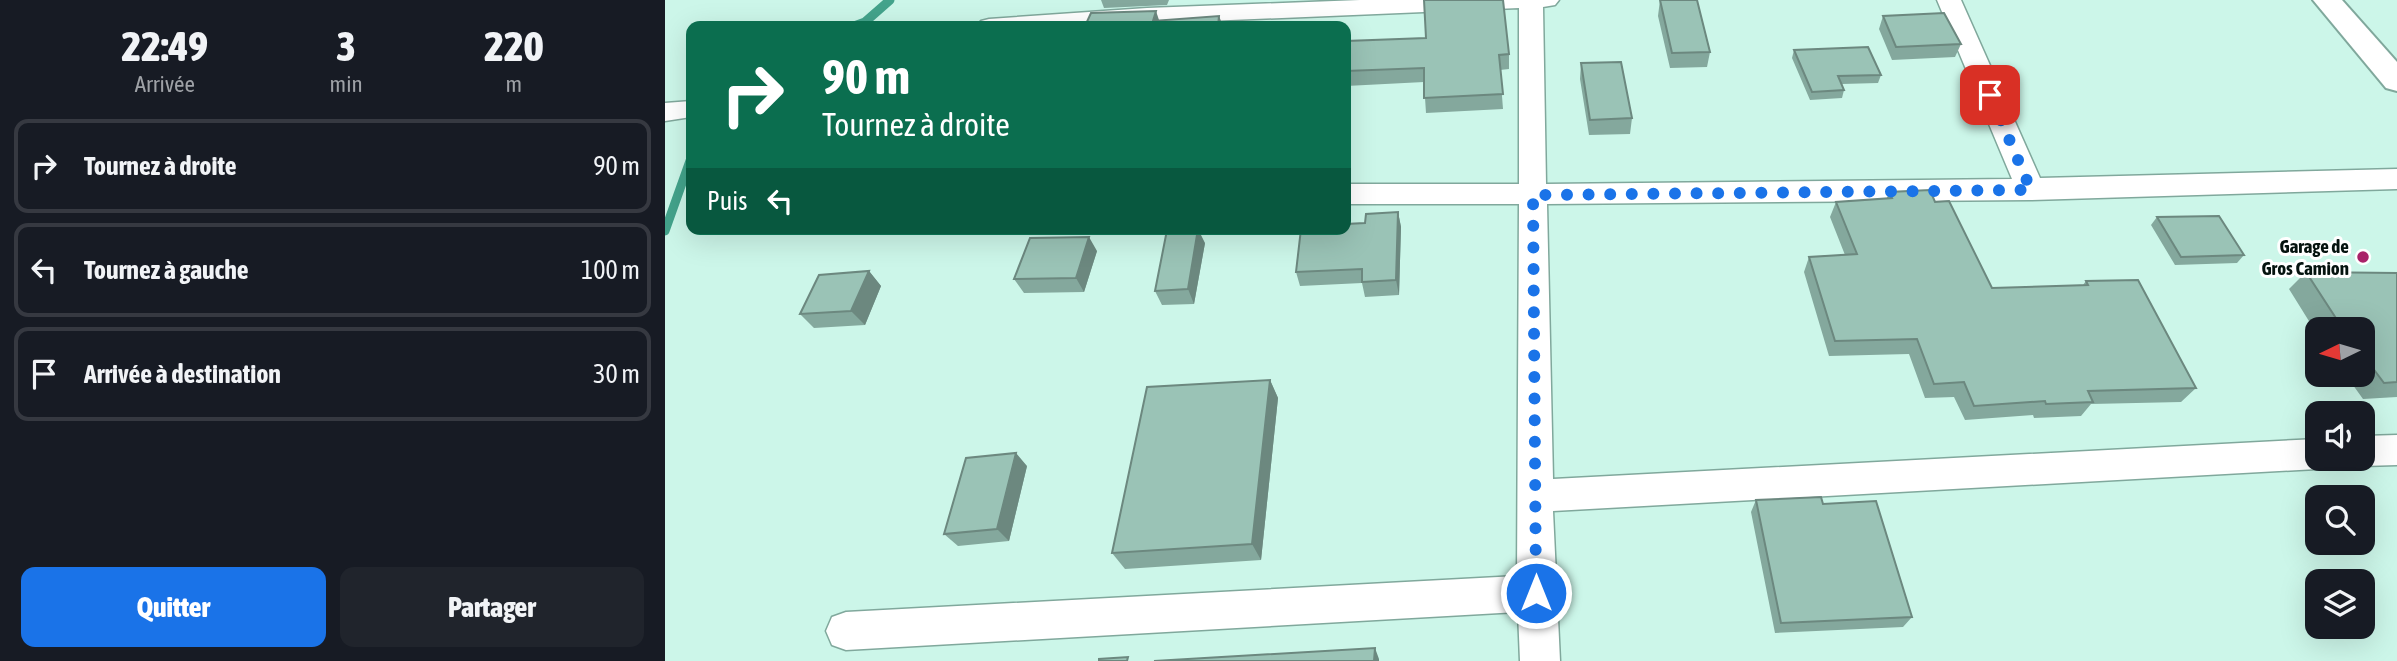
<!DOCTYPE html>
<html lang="fr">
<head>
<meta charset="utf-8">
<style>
  :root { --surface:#171b24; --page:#20242c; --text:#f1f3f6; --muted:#9ea1a6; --line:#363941; --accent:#1a73e8 }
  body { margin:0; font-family:"Asap Condensed",sans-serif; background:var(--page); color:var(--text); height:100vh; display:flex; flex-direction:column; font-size:26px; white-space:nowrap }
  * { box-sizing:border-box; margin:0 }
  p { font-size:23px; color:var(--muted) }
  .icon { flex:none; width:38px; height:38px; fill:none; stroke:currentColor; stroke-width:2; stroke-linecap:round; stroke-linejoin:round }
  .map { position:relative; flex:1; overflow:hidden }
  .panel { display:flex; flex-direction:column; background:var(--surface); width:665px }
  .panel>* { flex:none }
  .top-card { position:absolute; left:21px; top:21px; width:665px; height:214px; border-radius:14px; box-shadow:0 7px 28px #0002; background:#0b6e4f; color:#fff; overflow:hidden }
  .needle { width:46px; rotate:265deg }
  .controls { position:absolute; left:1640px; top:317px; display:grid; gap:14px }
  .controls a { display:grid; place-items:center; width:70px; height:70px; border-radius:14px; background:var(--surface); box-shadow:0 7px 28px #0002; font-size:35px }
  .pin { position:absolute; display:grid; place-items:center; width:60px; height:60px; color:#fff; margin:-30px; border-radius:14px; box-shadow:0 4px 10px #0006 }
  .me { position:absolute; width:77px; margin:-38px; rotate:0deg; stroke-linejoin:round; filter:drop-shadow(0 0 5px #0008) }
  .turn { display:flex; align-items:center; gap:24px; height:147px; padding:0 21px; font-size:32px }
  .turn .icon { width:91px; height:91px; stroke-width:2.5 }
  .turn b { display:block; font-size:49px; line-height:60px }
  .then { display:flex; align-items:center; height:66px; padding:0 21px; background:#0003; gap:14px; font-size:26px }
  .eta { display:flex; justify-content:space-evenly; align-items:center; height:119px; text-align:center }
  .eta b { font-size:42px; font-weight:800; line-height:49px }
  .button { display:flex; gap:14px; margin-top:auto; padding:14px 21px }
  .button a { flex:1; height:80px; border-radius:14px; background:var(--accent); color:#fff; font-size:28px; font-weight:800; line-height:80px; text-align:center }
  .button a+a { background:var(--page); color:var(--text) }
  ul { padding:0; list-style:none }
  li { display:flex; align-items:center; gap:21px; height:94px; margin:0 14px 10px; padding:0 7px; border:4px solid var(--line); border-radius:14px }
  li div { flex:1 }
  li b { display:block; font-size:26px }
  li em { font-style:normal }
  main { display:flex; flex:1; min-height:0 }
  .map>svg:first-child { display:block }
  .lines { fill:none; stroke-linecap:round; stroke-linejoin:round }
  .stream { stroke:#43a38b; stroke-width:9 }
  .street-casing { stroke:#80a89c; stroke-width:3 }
  .secondary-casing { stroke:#80a89c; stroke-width:4 }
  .street { fill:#fff; fill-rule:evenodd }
  .secondary { fill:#fff; fill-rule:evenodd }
  .wall { fill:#84a89d }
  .shaded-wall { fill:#6c887f }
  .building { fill:#9ac3b6; stroke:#6c887f; stroke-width:2 }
  .route { stroke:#1a73e8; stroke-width:12; stroke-dasharray:0 21.6 }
  .poi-dot { fill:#a92269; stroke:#fff; stroke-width:2.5 }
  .labels { text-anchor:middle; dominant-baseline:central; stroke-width:6; stroke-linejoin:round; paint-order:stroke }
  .poi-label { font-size:19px; font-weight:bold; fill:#05130f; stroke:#fff; text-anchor:end }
</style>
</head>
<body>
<main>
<section class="panel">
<div class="eta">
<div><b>22:49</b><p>Arrivée</p></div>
<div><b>3</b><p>min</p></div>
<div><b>220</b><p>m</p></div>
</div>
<ul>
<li><svg class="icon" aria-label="right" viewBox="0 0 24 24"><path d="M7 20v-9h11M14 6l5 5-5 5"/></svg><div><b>Tournez à droite</b></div><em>90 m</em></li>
<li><svg class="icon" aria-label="left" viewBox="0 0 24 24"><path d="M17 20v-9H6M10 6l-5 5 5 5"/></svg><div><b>Tournez à gauche</b></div><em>100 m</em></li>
<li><svg class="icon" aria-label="arrive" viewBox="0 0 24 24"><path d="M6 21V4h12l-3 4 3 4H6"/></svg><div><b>Arrivée à destination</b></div><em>30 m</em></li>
</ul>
<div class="button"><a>Quitter</a><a>Partager</a></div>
</section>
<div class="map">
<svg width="1732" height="661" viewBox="0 0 1732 661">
  <rect width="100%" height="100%" fill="#ccf6e9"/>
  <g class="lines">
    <path class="stream" d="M189,26L200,22L225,0
      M0,231L26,158"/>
    <g class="street-casing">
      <path id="street" d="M695,0H894L890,5L878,7L881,184L1347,179L1272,0H1296L1375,178L1732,169V189L1366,200L882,204L888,479L1652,439V458H1667L1664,465L1652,469L888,511L895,661H855L853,612L181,650L167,645L161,631L167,617L181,612L852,576L854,204H681V184H854V8L423,26H312L316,21L324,19L482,8Z
        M26,101V117L0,121V103Z
        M1732,435V465L1698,466L1686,462L1684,458H1698V436Z"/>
    </g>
    <g class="secondary-casing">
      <path id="secondary" d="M1648,0H1677L1732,62V91L1721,88Z"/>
    </g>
    <use href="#street" class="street"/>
    <use href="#secondary" class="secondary"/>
  </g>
  <path class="wall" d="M436,0H504L502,5L439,8Z
    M995,0L1045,52L1042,67L1005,68L993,16Z
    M1218,16L1296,44L1290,57L1227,60L1214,29Z
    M681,41L844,54V69L835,70L838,109L761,113L759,82L681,86Z
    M1129,50L1216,75L1213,83L1177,84L1179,90L1177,98L1145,100L1127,58Z
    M916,63L967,118L965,134L924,135L915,79Z
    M1224,192L1270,202L1327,288L1418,285L1421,281L1531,388L1516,402L1426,404L1416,416L1369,418L1368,415L1300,420L1289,397L1260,398L1244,354L1164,356L1139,272L1144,257L1180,255L1165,217L1171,202L1222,198Z
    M733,212L736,227L734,295L700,297L697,283L635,286L631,272L700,223Z
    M1492,217L1579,255L1572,263L1510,265L1486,225Z
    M540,243L529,304L497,305L490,291Z
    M432,251L419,292L359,293L349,279Z
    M204,271L216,286L200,325L149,328L135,314Z
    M1641,272L1732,273V397L1698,399L1680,374H1698V329H1652V334L1624,289Z
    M605,380L613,398L596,560L460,569L447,553Z
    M362,466L344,541L293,546L279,534Z
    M1091,500L1158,504L1247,617L1238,627L1110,633L1086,512Z"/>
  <path class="shaded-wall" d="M491,11L496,26L488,21Z
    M554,16L558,26H553Z
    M733,212L736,227L734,295L731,280Z
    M533,229L540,243L529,304L523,289Z
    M424,237L432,251L419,292L411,278Z
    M204,271L216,286L200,325L186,311Z
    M605,380L613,398L596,560L587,544Z
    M351,453L362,466L344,541L332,529Z
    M710,648L714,659V661H709Z"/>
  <path class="building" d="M759,0H838L844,54L834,55L838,94L759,98V68L681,71V41L761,38Z
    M995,0H1032L1045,52L1007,53Z
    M491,11L488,21L554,16L553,26H420L426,13Z
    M1279,13L1296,44L1231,47L1218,16Z
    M1203,47L1216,75L1173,76L1179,90L1147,92L1129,50Z
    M956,62L967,118L925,120L916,63Z
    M1265,190L1270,202L1284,201L1327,288L1423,285L1421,281L1473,280L1531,388L1423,391L1428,402L1381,404L1380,401L1309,406L1299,382L1269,384L1252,339L1170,341L1144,257L1192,254L1171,202L1227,198L1224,192Z
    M733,212L731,280L697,282V269L631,272L636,229H681V224L700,223L701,214Z
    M1554,216L1579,255L1516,257L1492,217Z
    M533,229L523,289L490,291L502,230Z
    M424,237L411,278L349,279L365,238Z
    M204,271L186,311L135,314L154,275Z
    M1641,272L1732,273V382L1719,383L1698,355V329H1678Z
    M605,380L587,544L447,553L482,387Z
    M351,453L332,529L279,534L301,458Z
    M1156,497L1158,504L1211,501L1247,617L1116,623L1091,500Z
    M710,648L709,661H489Z
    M463,657L462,661H434V659Z"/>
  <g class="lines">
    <path class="route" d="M871,593L868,195L1366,190L1325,95"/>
  </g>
  <circle class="poi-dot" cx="1698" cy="257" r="7"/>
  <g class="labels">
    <g class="poi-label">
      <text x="1684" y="246">Garage de<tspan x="1684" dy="22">Gros Camion</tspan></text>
    </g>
  </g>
</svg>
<div class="controls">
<a><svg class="needle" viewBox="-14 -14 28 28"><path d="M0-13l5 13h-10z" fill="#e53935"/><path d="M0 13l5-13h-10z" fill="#9ea1a6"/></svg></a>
<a><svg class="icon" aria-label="sound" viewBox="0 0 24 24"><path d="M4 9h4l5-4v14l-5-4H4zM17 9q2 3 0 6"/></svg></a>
<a><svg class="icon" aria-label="search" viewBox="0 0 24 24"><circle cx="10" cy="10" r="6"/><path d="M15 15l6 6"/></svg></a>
<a><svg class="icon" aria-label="layers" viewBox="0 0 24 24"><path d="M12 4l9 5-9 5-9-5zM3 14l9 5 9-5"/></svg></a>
</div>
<div class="pin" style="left:1325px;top:95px;background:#d93025"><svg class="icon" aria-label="arrive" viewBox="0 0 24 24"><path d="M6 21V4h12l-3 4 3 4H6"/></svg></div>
<svg class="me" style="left:871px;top:593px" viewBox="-20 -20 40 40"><circle r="17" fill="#1a73e8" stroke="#fff" stroke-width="3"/><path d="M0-11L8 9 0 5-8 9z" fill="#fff"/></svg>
<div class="top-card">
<div class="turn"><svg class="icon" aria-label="right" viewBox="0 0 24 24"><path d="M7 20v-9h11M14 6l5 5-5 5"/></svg><div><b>90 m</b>Tournez à droite</div></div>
<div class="then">Puis<svg class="icon" aria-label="left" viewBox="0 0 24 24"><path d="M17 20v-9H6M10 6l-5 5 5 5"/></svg></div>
</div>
</div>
</main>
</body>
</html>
